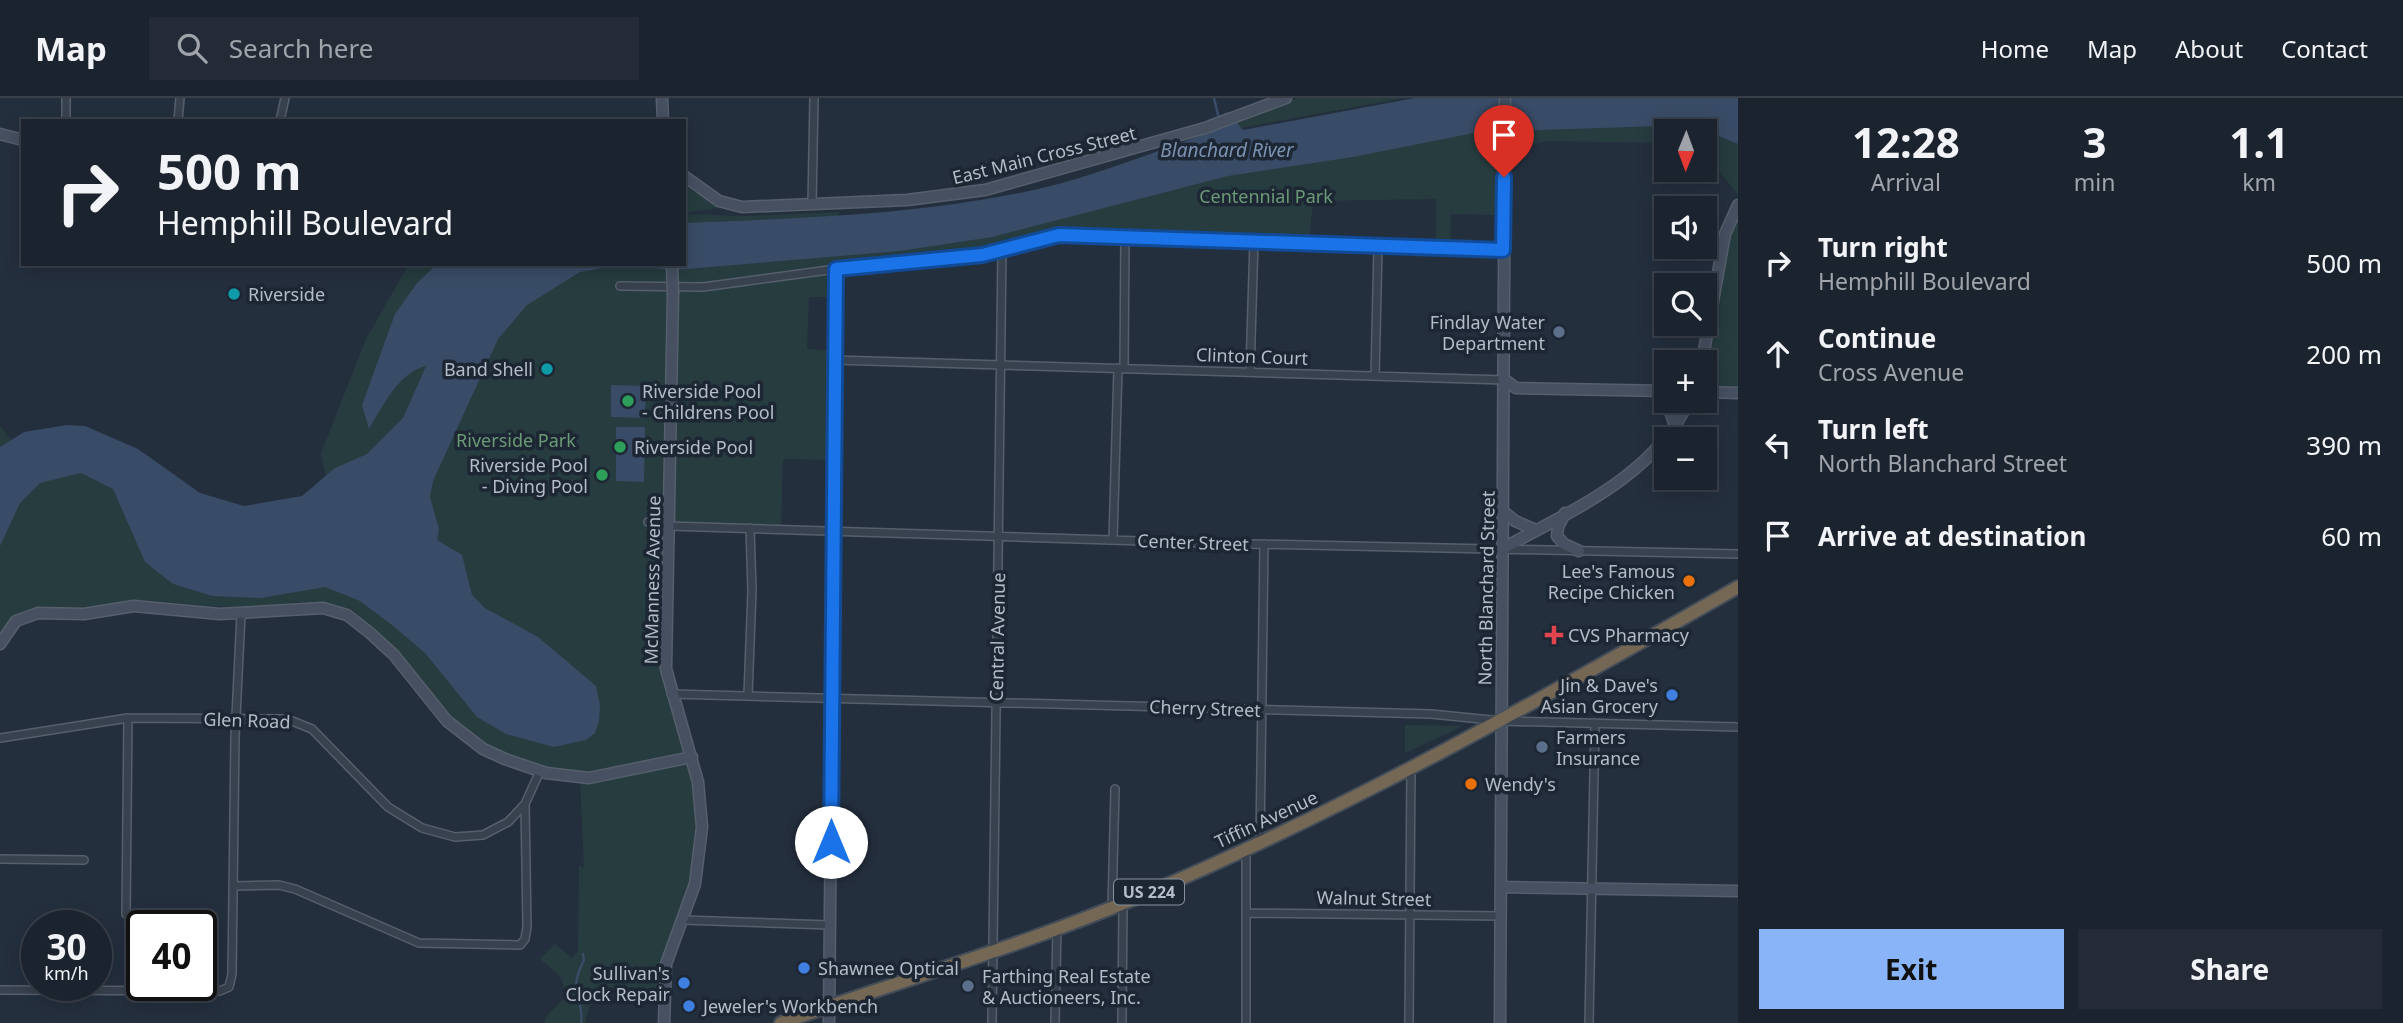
<!DOCTYPE html>
<html lang="en">
<head>
<meta charset="utf-8">
<style>
  :root { --surface:#1b232e; --page:#242b36; --text:#f1f3f6; --muted:#a0a4aa; --line:#39404a; --accent:#8ab4f8 }
  body { margin:0; font-family:"Noto Sans",sans-serif; background:var(--page); color:var(--text); height:100vh; display:flex; flex-direction:column; font-size:26px; white-space:nowrap }
  * { box-sizing:border-box; margin:0 }
  p { font-size:23px; color:var(--muted) }
  .icon { flex:none; width:38px; height:38px; fill:none; stroke:currentColor; stroke-width:2; stroke-linecap:round; stroke-linejoin:round }
  .map { position:relative; flex:1; overflow:hidden }
  .side { display:flex; flex-direction:column; background:var(--surface); width:665px }
  .side>* { flex:none }
  .banner { position:absolute; left:21px; top:21px; width:665px; height:147px; border-radius:0px; box-shadow:0 4px 18px #0003,0 0 0 2px var(--line); background:#1b232e; color:var(--text); overflow:hidden }
  .needle { width:46px; rotate:181deg }
  .fabs { position:absolute; left:1654px; top:21px; display:grid; gap:14px }
  .fabs a { display:grid; place-items:center; width:63px; height:63px; border-radius:0px; background:var(--surface); box-shadow:0 4px 18px #0003,0 0 0 2px var(--line); font-size:35px }
  .speed { position:absolute; left:21px; top:812px; display:flex; gap:14px; font-size:35px; font-weight:700; text-align:center }
  .speed>* { display:grid; place-content:center; width:91px; height:91px; border-radius:50%; background:var(--surface); box-shadow:0 4px 18px #0003,0 0 0 2px var(--line); line-height:1 }
  .speed small { font-size:18px; font-weight:400 }
  .speed .limit { border:4px solid #111; border-radius:10px; background:#fff; color:#111 }
  .pin { position:absolute; display:grid; place-items:center; width:60px; height:60px; color:#fff; margin:-72px -30px; border-radius:50% 50% 50% 0; rotate:-45deg; box-shadow:0 0 7px #0007 }
  .pin .icon { rotate:45deg }
  .me { position:absolute; width:77px; margin:-38px; rotate:0deg; stroke-linejoin:round; filter:drop-shadow(0 0 5px #0008) }
  .turn { display:flex; align-items:center; gap:24px; height:147px; padding:0 21px; font-size:32px }
  .turn .icon { width:91px; height:91px; stroke-width:2.5 }
  .turn b { display:block; font-size:49px; line-height:60px }
  .eta { display:flex; justify-content:space-evenly; align-items:center; height:119px; text-align:center }
  .eta b { font-size:42px; font-weight:700; line-height:49px }
  .action { display:flex; gap:14px; margin-top:auto; padding:14px 21px }
  .action a { flex:1; height:80px; border-radius:0px; background:var(--accent); color:#111; font-size:28px; font-weight:700; line-height:80px; text-align:center }
  .action a+a { background:var(--page); color:var(--text) }
  ul { padding:0; list-style:none }
  li { display:flex; align-items:center; gap:21px; height:91px; padding:0 21px }
  li div { flex:1 }
  li b { display:block; font-size:26px }
  li em { font-style:normal }
  header { display:flex; align-items:center; gap:42px; box-sizing:border-box; height:98px; padding:0 35px; background:var(--surface); border-bottom:2px solid var(--line) }
  header strong { font-size:33px }
  nav { display:flex; gap:38px; margin-inline-start:auto; font-size:24px }
  .search { width:490px; height:63px; background:var(--page); display:flex; align-items:center; gap:18px; box-sizing:border-box; padding:0 24px; border-radius:0px; color:var(--muted); font-size:26px }
  main { display:flex; flex:1; min-height:0 }
  .map>svg:first-child { display:block }
  .green { fill:#263c3f }
  .water { fill:#394c67 }
  .lines { fill:none; stroke-linecap:round; stroke-linejoin:round }
  .stream { stroke:#394c67; stroke-width:2.5 }
  .street-casing { stroke:#565f6c; stroke-width:10 }
  .secondary-casing { stroke:#565f6c; stroke-width:13 }
  .highway-casing { stroke:#434c59; stroke-width:16 }
  .street { stroke:#38414e; stroke-width:7 }
  .secondary { stroke:#465061; stroke-width:10 }
  .highway { stroke:#746855; stroke-width:12 }
  .secondary-bridge-casing { stroke:#565f6c; stroke-width:13; stroke-linecap:butt }
  .secondary-bridge { stroke:#465061; stroke-width:10 }
  .route-casing { stroke:#114b97; stroke-width:18 }
  .route { stroke:#1a73e8; stroke-width:12 }
  .culture-dot { fill:#0f9aa8; stroke:#1d2633; stroke-width:2.5 }
  .service-dot { fill:#5c6f8a; stroke:#1d2633; stroke-width:2.5 }
  .leisure-dot { fill:#2e9e5b; stroke:#1d2633; stroke-width:2.5 }
  .food-dot { fill:#e8710a; stroke:#1d2633; stroke-width:2.5 }
  .health-dot { fill:#e0444e; stroke:#1d2633; stroke-width:2.5 }
  .shop-dot { fill:#3f7fe0; stroke:#1d2633; stroke-width:2.5 }
  .labels { text-anchor:middle; dominant-baseline:central; stroke-width:7; stroke-linejoin:round; paint-order:stroke }
  .shield { fill:#1d2633; stroke:#878f9c; stroke-width:2 }
  .shield-label { font-size:16px; font-weight:bold; fill:#b4bcc9 }
  .street-label { font-size:18px; fill:#b4bcc9; stroke:#1d2633 }
  .park-label { font-size:18px; fill:#6b9a76; stroke:#1d2633 }
  .poi-label { font-size:18px; fill:#b4bcc9; stroke:#1d2633; text-anchor:start }
  .water-label { font-size:19px; font-style:italic; fill:#7c92b1; stroke:#1d2633 }
</style>
</head>
<body>
<header>
<strong>Map</strong>
<div class="search"><svg class="icon" aria-label="search" viewBox="0 0 24 24"><circle cx="10" cy="10" r="6"/><path d="M15 15l6 6"/></svg>Search here</div>
<nav><a>Home</a><a>Map</a><a>About</a><a>Contact</a></nav>
</header>
<main>
<div class="map">
<svg width="1738" height="925" viewBox="0 0 1738 925">
  <rect width="100%" height="100%" fill="#242f3e"/>
  <path class="green" d="M1297,0H1405L1240,30L1235,25Z
    M1504,13L1503,117L1451,116L1450,151L1436,150V101L1313,103L1309,146L1059,137L1002,153L837,171L836,199H809L807,251L836,253L833,362L783,361L781,430L669,428L666,571L698,684L700,758L668,855L665,894L597,892C594,905 586,911 586,925H544L548,916L568,897L559,877L540,861L555,846L572,860L578,853L579,767L584,771L580,681L564,679L468,642L354,513C316,495 276,510 236,509C199,509 163,502 127,502L118,510L26,517L0,546V327L12,344L114,368L173,486L212,498L336,431L321,355L366,241L409,166H684V116L743,118L839,114L838,138Z
    M1692,27L1738,46V97L1705,55L1704,33H1666V45L1546,43L1513,52L1510,32Z
    M684,88L717,107L718,110L684,115Z
    M1738,107V295L1705,294C1704,230 1717,167 1738,107Z
    M1405,627L1463,628L1405,655Z"/>
  <path class="water" d="M1415,0H1738V46L1692,27L1479,34L1353,59L1228,78L992,139L900,153L674,172L620,167L580,174L527,207L498,241L433,383L430,399L439,431L437,442L462,457L472,497L485,510L538,539L596,588L600,607L599,623L595,635L586,642L554,649L506,636L477,619L425,555L392,527L360,503L325,489L261,500L212,498L173,486L145,464L113,391L81,375L40,385L20,405L0,448V349L24,334L67,327L85,328L138,351L200,395L244,408L302,398L335,370L367,356L403,320L426,268C398,275 383,308 369,331L362,307L395,216L417,185L437,166H684V125C802,120 922,117 1038,91C1095,78 1153,54 1209,35L1207,22L1228,14L1243,32Z
    M611,287L646,288L645,320L611,319Z
    M616,329H645L644,384L616,383Z"/>
  <g class="lines">
    <path class="stream" d="M1214,0L1219,21
      M581,925C585,898 566,897 584,862L583,856"/>
    <g class="street-casing">
      <path id="street" d="M66,23V0
        M178,23L180,0
        M280,23L285,0
        M812,106L814,0
        M620,188L703,189L836,171
        M835,262L1505,282
        M1124,271L1125,140
        M1250,274L1254,143
        M1375,278L1378,149
        M648,424L669,428L1204,445L1738,456
        M1113,442L1118,270
        M671,596L1431,616L1501,623L1738,629
        M748,597L752,493L750,430
        M0,640L128,620L287,621L312,631L388,709L422,730L455,739L483,737L508,724L525,706
        M1260,743L1264,446
        M0,761L84,762
        M234,788L279,787L295,791L419,845L520,847L525,841L527,829L525,706L540,673
        M1112,809L1115,691
        M1246,815L1501,818
        M126,816L128,620
        M683,822L830,827
        M0,892L220,893L229,889L232,876L235,639L241,516
        M992,925L1002,153
        M1055,925L1057,829
        M1122,925L1123,805
        M1246,925V750
        M1409,925L1411,670
        M1589,925L1595,625"/>
    </g>
    <g class="secondary-casing">
      <path id="secondary" d="M662,0L663,23
        M0,36L23,42
        M684,78L719,103L742,109L907,102L985,92L1205,30L1286,0
        M1702,264L1725,136L1738,107
        M1505,282L1516,290L1666,293
        M1704,294L1738,295
        M1667,303L1675,328
        M1503,413L1515,423L1536,432
        M1565,415L1558,429L1557,438L1564,446L1579,453
        M1502,451C1572,412 1653,379 1689,303
        M0,546L16,523L38,515L84,516L134,508L220,516L323,510L347,517L370,535L394,557L447,623L483,651L505,661L546,675L589,680L692,659
        M1501,789L1738,793
        M664,925L666,866L695,786L702,729L698,684L666,571L673,196
        M829,925L836,171L982,157L1059,137L1503,152
        M1500,925L1505,0"/>
    </g>
    <g class="highway-casing">
      <path id="highway" d="M781,925C899,883 1021,848 1136,800C1344,713 1542,601 1738,489"/>
    </g>
    <use href="#street" class="street"/>
    <use href="#secondary" class="secondary"/>
    <use href="#highway" class="highway"/>
    <g class="secondary-bridge-casing">
      <path id="secondary-bridge" d="M672,166L673,196"/>
    </g>
    <use href="#secondary-bridge" class="secondary-bridge"/>
  </g>
  <g class="lines">
    <g class="route-casing">
      <path id="route" d="M831,744L836,171L982,157L1059,137L1503,152L1504,79"/>
    </g>
    <use href="#route" class="route"/>
  </g>
  <g class="culture-dot">
    <circle cx="234" cy="196" r="7"/>
    <circle cx="547" cy="271" r="7"/>
  </g>
  <g class="service-dot">
    <circle cx="1559" cy="234" r="7"/>
    <circle cx="1542" cy="649" r="7"/>
    <circle cx="968" cy="888" r="7"/>
  </g>
  <g class="leisure-dot">
    <circle cx="628" cy="303" r="7"/>
    <circle cx="620" cy="349" r="7"/>
    <circle cx="602" cy="377" r="7"/>
  </g>
  <g class="food-dot">
    <circle cx="1689" cy="483" r="7"/>
    <circle cx="1471" cy="686" r="7"/>
  </g>
  <path class="health-dot" d="M1550.5 526.5h7v7h7v7h-7v7h-7v-7h-7v-7h7z"/>
  <g class="shop-dot">
    <circle cx="1672" cy="597" r="7"/>
    <circle cx="804" cy="870" r="7"/>
    <circle cx="684" cy="885" r="7"/>
    <circle cx="689" cy="908" r="7"/>
  </g>
  <g class="labels">
    <rect class="shield" x="1114" y="781.5" width="70" height="25" rx="5"/>
    <g class="shield-label">
      <text x="1149" y="794">US 224</text>
    </g>
    <g class="street-label">
      <text transform="translate(1044 57) rotate(-14)">East Main Cross Street</text>
      <text transform="translate(1252 258) rotate(2)">Clinton Court</text>
      <text transform="translate(1193 444) rotate(2)">Center Street</text>
      <text transform="translate(652 482) rotate(-89)">McManness Avenue</text>
      <text transform="translate(1486 490) rotate(-89)">North Blanchard Street</text>
      <text transform="translate(997 539) rotate(-89)">Central Avenue</text>
      <text transform="translate(1205 610) rotate(2)">Cherry Street</text>
      <text transform="translate(247 622) rotate(2)">Glen Road</text>
      <text transform="translate(1266 721) rotate(-25)">Tiffin Avenue</text>
      <text transform="translate(1374 800) rotate(1)">Walnut Street</text>
    </g>
    <g class="park-label">
      <text x="1266" y="98">Centennial Park</text>
      <text x="516" y="342">Riverside Park</text>
    </g>
    <g class="poi-label">
      <text x="248" y="196">Riverside</text>
      <text x="1545" y="224" text-anchor="end">Findlay Water<tspan x="1545" dy="21">Department</tspan></text>
      <text x="533" y="271" text-anchor="end">Band Shell</text>
      <text x="642" y="293">Riverside Pool<tspan x="642" dy="21">- Childrens Pool</tspan></text>
      <text x="634" y="349">Riverside Pool</text>
      <text x="588" y="367" text-anchor="end">Riverside Pool<tspan x="588" dy="21">- Diving Pool</tspan></text>
      <text x="1675" y="473" text-anchor="end">Lee's Famous<tspan x="1675" dy="21">Recipe Chicken</tspan></text>
      <text x="1568" y="537">CVS Pharmacy</text>
      <text x="1658" y="587" text-anchor="end">Jin &amp; Dave's<tspan x="1658" dy="21">Asian Grocery</tspan></text>
      <text x="1556" y="639">Farmers<tspan x="1556" dy="21">Insurance</tspan></text>
      <text x="1485" y="686">Wendy's</text>
      <text x="818" y="870">Shawnee Optical</text>
      <text x="670" y="875" text-anchor="end">Sullivan's<tspan x="670" dy="21">Clock Repair</tspan></text>
      <text x="982" y="878">Farthing Real Estate<tspan x="982" dy="21">&amp; Auctioneers, Inc.</tspan></text>
      <text x="703" y="908">Jeweler's Workbench</text>
    </g>
    <g class="water-label">
      <text x="1227" y="52">Blanchard River</text>
    </g>
  </g>
</svg>
<div class="fabs">
<a><svg class="needle" viewBox="-14 -14 28 28"><path d="M0-13l5 13h-10z" fill="#e53935"/><path d="M0 13l5-13h-10z" fill="#a0a4aa"/></svg></a>
<a><svg class="icon" aria-label="sound" viewBox="0 0 24 24"><path d="M4 9h4l5-4v14l-5-4H4zM17 9q2 3 0 6"/></svg></a>
<a><svg class="icon" aria-label="search" viewBox="0 0 24 24"><circle cx="10" cy="10" r="6"/><path d="M15 15l6 6"/></svg></a>
<a>+</a>
<a>−</a>
</div>
<div class="speed"><div>30<small>km/h</small></div><div class="limit">40</div></div>
<div class="pin" style="left:1504px;top:79px;background:#d93025"><svg class="icon" aria-label="arrive" viewBox="0 0 24 24"><path d="M6 21V4h12l-3 4 3 4H6"/></svg></div>
<svg class="me" style="left:831px;top:744px" viewBox="-20 -20 40 40"><circle r="19" fill="#fff"/><path d="M0-13L10 11 0 6-10 11z" fill="#1a73e8"/></svg>
<div class="banner">
<div class="turn"><svg class="icon" aria-label="right" viewBox="0 0 24 24"><path d="M7 20v-9h11M14 6l5 5-5 5"/></svg><div><b>500 m</b>Hemphill Boulevard</div></div>
</div>
</div>
<section class="side">
<div class="eta">
<div><b>12:28</b><p>Arrival</p></div>
<div><b>3</b><p>min</p></div>
<div><b>1.1</b><p>km</p></div>
</div>
<ul>
<li><svg class="icon" aria-label="right" viewBox="0 0 24 24"><path d="M7 20v-9h11M14 6l5 5-5 5"/></svg><div><b>Turn right</b><p>Hemphill Boulevard</p></div><em>500 m</em></li>
<li><svg class="icon" aria-label="ahead" viewBox="0 0 24 24"><path d="M12 20V5M6 11l6-6 6 6"/></svg><div><b>Continue</b><p>Cross Avenue</p></div><em>200 m</em></li>
<li><svg class="icon" aria-label="left" viewBox="0 0 24 24"><path d="M17 20v-9H6M10 6l-5 5 5 5"/></svg><div><b>Turn left</b><p>North Blanchard Street</p></div><em>390 m</em></li>
<li><svg class="icon" aria-label="arrive" viewBox="0 0 24 24"><path d="M6 21V4h12l-3 4 3 4H6"/></svg><div><b>Arrive at destination</b></div><em>60 m</em></li>
</ul>
<div class="action"><a>Exit</a><a>Share</a></div>
</section>
</main>
</body>
</html>
